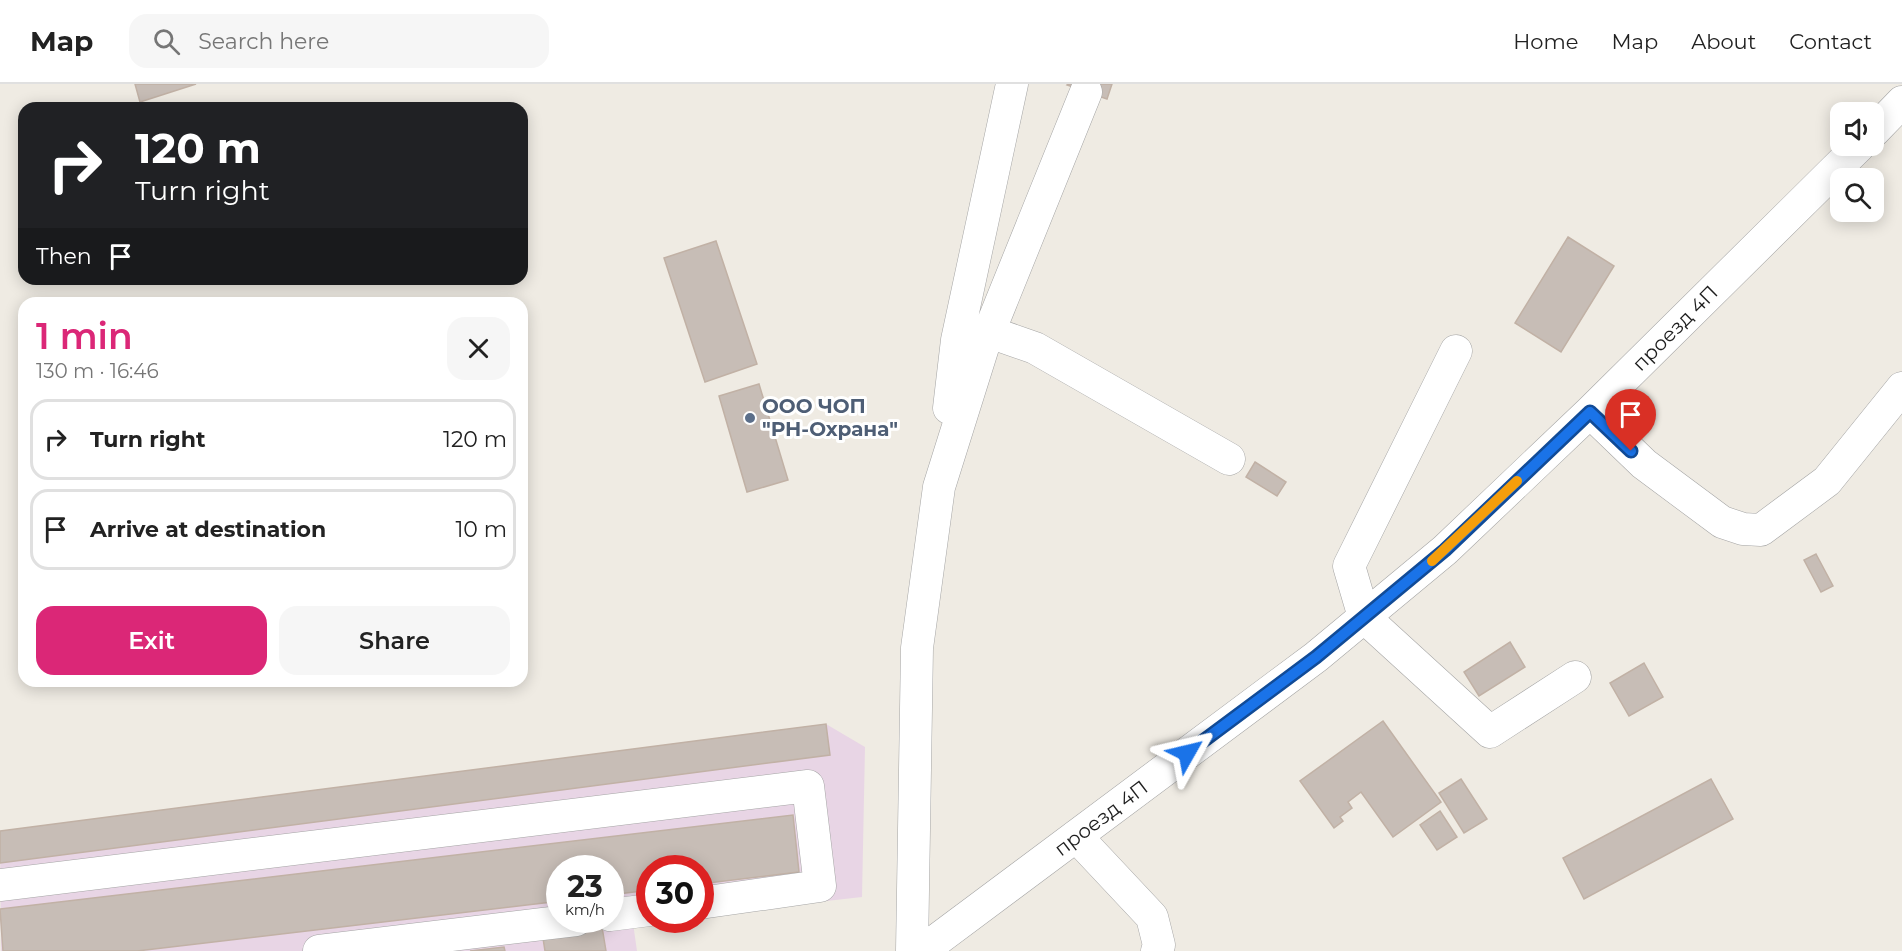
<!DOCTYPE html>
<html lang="en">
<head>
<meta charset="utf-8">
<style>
  :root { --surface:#fff; --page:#f6f6f6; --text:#222; --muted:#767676; --line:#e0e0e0; --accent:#db2777 }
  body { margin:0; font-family:Montserrat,sans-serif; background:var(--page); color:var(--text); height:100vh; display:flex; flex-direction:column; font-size:22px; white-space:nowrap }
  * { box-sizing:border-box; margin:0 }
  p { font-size:20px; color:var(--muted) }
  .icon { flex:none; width:33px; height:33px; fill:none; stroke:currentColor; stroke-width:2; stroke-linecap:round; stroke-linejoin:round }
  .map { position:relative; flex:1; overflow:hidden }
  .drawer { position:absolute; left:18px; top:213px; width:510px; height:390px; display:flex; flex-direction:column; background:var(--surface); border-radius:18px; box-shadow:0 3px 15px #0003 }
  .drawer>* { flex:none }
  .guide { position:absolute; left:18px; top:18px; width:510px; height:183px; border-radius:18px; box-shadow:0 3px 15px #0003; background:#202124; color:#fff; overflow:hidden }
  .controls { position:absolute; left:1830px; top:18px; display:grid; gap:12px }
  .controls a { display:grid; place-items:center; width:54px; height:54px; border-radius:12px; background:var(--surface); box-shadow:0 3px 15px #0003; font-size:30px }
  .speed { position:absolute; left:546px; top:771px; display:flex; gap:12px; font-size:30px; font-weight:700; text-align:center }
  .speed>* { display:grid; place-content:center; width:78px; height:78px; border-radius:50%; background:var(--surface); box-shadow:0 3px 15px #0003; line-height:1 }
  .speed small { font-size:15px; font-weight:400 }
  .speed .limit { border:9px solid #d22; background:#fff; color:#111 }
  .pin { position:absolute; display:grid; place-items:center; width:51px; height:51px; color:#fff; margin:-62px -26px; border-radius:50% 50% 50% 0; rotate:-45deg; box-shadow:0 0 6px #0007 }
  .pin .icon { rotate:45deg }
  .me { position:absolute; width:66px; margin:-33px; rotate:53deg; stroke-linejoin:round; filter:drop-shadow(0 0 4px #0008) }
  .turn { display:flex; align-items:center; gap:21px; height:126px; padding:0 18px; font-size:27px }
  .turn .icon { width:78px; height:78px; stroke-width:2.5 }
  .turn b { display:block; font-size:42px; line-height:51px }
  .then { display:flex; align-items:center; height:57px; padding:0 18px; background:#0003; gap:12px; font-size:22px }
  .round { display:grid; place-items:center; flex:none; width:63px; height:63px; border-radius:18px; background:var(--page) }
  .overview { display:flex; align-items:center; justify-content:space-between; height:102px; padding:0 18px }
  h1 { font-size:36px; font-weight:600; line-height:45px; color:var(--accent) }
  .primary-button { display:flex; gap:12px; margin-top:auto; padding:12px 18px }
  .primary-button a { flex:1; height:69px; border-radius:18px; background:var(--accent); color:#fff; font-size:24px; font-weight:600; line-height:69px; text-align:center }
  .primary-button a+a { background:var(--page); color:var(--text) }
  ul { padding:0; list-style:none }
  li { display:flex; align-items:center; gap:18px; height:81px; margin:0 12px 9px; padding:0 6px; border:3px solid var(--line); border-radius:18px }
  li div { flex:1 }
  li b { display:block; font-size:22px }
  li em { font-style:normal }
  header { display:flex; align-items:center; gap:36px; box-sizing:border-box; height:84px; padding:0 30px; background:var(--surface); border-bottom:2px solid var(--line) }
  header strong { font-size:28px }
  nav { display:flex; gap:33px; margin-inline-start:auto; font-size:21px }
  .search { width:420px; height:54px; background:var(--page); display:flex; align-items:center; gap:15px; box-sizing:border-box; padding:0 21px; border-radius:18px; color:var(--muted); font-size:22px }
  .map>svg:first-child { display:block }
  .industrial { fill:#e8d5e5; fill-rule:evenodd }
  .building { fill:#c7bdb6; stroke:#c1b1a5; stroke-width:1.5 }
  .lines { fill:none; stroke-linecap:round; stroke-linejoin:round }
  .minor-casing { stroke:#a5a5a5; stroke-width:33 }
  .minor { stroke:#fff; stroke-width:32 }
  .route-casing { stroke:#114b97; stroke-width:15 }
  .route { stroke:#1a73e8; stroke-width:10 }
  .slow { stroke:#f59e0b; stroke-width:10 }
  .service-dot { fill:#5c6f8a; stroke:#fff; stroke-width:2 }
  .labels { text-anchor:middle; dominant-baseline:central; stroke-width:6; stroke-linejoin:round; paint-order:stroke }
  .street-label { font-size:20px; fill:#1e1e1e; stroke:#fff }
  .service-label { font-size:20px; font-weight:bold; fill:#4e5e75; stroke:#fff; text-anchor:start }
</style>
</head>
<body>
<header>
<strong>Map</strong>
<div class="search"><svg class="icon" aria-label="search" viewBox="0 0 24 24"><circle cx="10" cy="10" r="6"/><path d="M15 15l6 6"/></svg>Search here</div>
<nav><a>Home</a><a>Map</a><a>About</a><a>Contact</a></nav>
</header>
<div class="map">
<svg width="1902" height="867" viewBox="0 0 1902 867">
  <rect width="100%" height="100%" fill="#efebe3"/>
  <path class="industrial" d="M826,640L865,663L862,813L701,831L700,784H650V836H663L633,839L637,867H1L0,747ZM560,784H610V836H560Z"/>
  <path class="building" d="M135,0H196L140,18Z
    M1068,0H1112L1107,15L1067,1Z
    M1568,153L1614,182L1561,268L1515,239Z
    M716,157L757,280L705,298L664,174Z
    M759,300L788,396L747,408L719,312Z
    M1255,378L1286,398L1277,412L1246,393Z
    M1816,470L1833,502L1821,508L1804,476Z
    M1510,558L1525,583L1479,612L1464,588Z
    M1644,579L1663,613L1629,632L1610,599Z
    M1383,637L1441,718L1393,753L1361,708L1348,718L1352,724L1340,733L1343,737L1334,744L1300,697Z
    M826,640L830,671L0,779V747Z
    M1461,695L1487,735L1464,749L1439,709Z
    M1711,695L1733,735L1584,815L1563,774Z
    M1440,727L1457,753L1437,766L1420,741Z
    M793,731L799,788L700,800V784H650V806L610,811V784H560V817L137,867H3L0,825Z
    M602,843L606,867H545L543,854Z
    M504,863L505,867H470Z"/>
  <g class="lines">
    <g class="minor-casing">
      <path id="minor" d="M1874,47L1902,18
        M989,248L1035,264L1229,375
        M1456,267L1349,482L1364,533L1490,648L1575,593
        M949,324L957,256L1012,0
        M1590,328L1644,380L1722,438L1743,445L1761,446L1827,397L1902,304
        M1076,752L1152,833L1159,861L1157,867
        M0,801L808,702L820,802L700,819
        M610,831L650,826
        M319,867L576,836
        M912,867L917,564L939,403L983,263L1086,8
        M922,867L1316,573L1445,466L1590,328L1859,62"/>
    </g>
    <use href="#minor" class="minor"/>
  </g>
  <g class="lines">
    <g class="route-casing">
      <path id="route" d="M1187,669L1316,573L1445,466L1590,328L1631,367"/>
    </g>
    <use href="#route" class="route"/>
    <path class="slow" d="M1432,477L1517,397"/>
  </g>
  <circle class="service-dot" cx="750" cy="334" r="6"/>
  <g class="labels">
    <g class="street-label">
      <text transform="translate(1675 244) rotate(-45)">проезд 4П</text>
      <text transform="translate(1101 734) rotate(-37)">проезд 4П</text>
    </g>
    <g class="service-label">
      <text x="762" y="322">ООО ЧОП<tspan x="762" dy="23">"РН-Охрана"</tspan></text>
    </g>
  </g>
</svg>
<div class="controls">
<a><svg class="icon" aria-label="sound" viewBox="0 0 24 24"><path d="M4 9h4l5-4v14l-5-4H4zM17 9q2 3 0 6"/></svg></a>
<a><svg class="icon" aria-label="search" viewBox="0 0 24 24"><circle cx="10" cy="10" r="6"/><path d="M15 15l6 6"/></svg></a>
</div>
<div class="speed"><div>23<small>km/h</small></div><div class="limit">30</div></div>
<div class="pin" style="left:1631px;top:367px;background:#d93025"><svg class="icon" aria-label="arrive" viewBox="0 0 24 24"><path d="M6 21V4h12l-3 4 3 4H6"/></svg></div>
<svg class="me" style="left:1187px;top:669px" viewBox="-20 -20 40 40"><path d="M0-17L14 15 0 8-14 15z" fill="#1a73e8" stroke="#fff" stroke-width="4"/></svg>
<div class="guide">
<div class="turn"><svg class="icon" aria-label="right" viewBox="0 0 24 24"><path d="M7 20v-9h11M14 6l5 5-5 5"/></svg><div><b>120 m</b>Turn right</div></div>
<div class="then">Then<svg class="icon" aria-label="arrive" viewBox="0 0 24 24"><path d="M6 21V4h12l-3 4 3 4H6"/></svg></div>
</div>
<section class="drawer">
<div class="overview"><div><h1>1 min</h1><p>130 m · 16:46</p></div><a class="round"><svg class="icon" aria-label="close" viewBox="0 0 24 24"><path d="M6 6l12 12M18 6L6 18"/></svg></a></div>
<ul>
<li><svg class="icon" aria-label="right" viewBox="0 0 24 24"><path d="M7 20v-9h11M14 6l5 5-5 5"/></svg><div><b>Turn right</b></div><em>120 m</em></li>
<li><svg class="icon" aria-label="arrive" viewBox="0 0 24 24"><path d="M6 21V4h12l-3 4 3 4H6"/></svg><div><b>Arrive at destination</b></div><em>10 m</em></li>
</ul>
<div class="primary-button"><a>Exit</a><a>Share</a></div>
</section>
</div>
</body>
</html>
